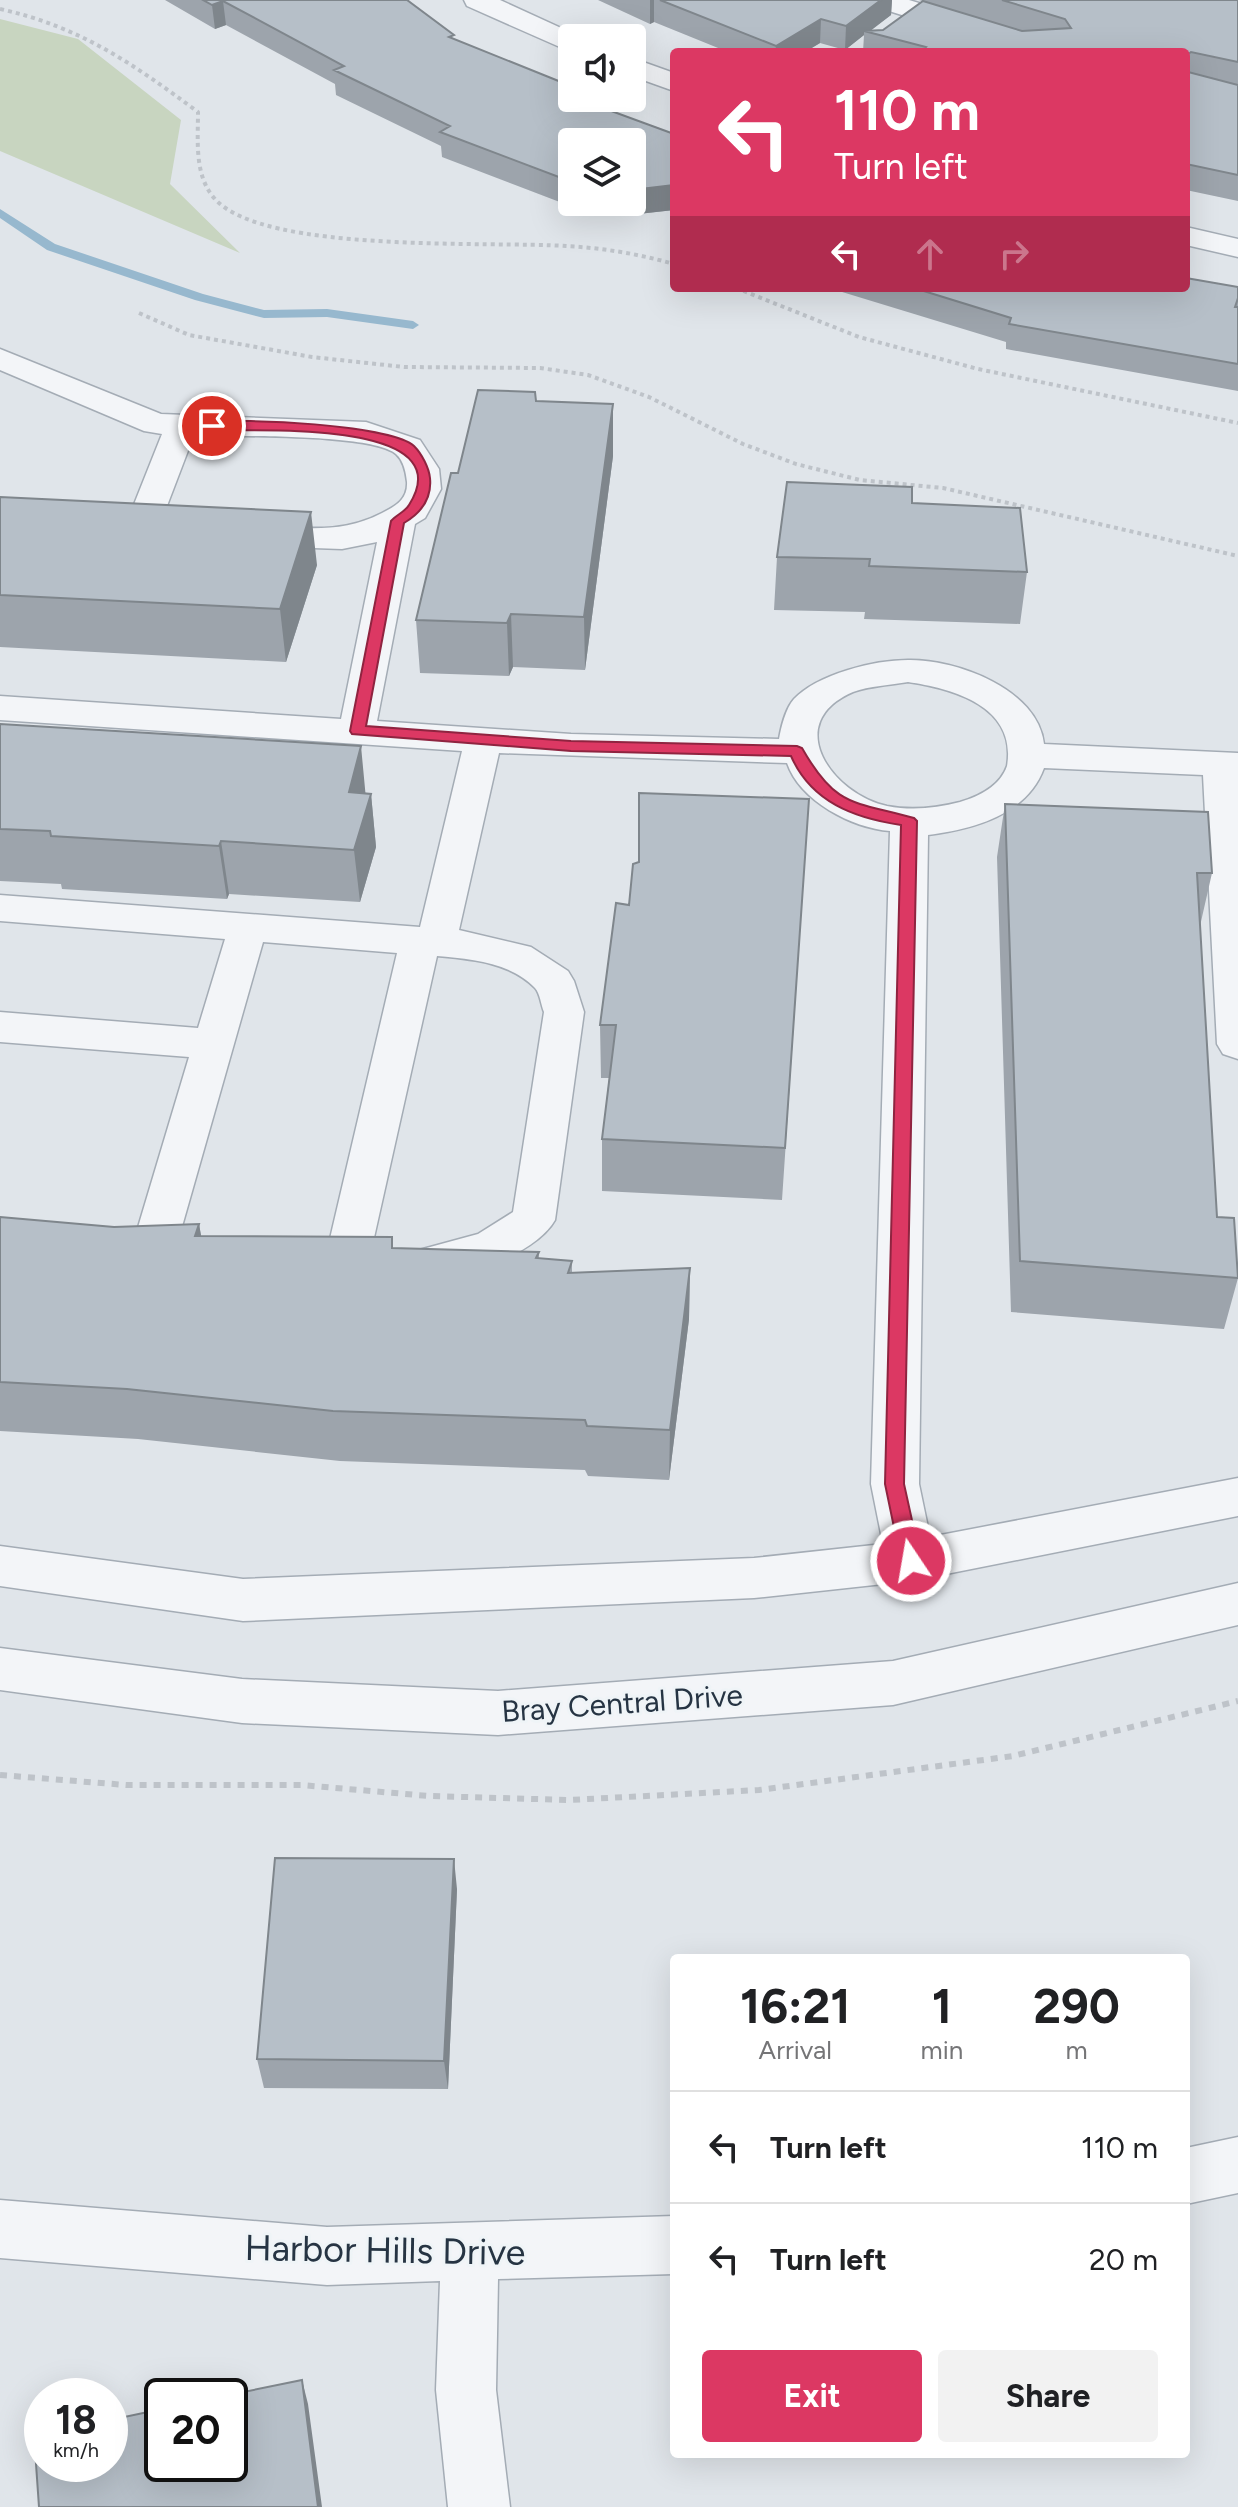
<!DOCTYPE html>
<html lang="en">
<head>
<meta charset="utf-8">
<style>
  :root { --surface:#fff; --page:#f2f2f2; --text:#202124; --muted:#757577; --line:#e0e0e0; --accent:#dc3863 }
  body { margin:0; font-family:Figtree,sans-serif; background:var(--page); color:var(--text); height:100vh; display:flex; flex-direction:column; font-size:30px; white-space:nowrap }
  * { box-sizing:border-box; margin:0 }
  p { font-size:26px; color:var(--muted) }
  .icon { flex:none; width:44px; height:44px; fill:none; stroke:currentColor; stroke-width:2; stroke-linecap:round; stroke-linejoin:round }
  .map { position:relative; flex:1; overflow:hidden }
  .sheet { position:absolute; left:670px; top:1954px; width:520px; height:504px; display:flex; flex-direction:column; background:var(--surface); border-radius:8px; box-shadow:0 8px 32px #0002 }
  .sheet>* { flex:none }
  .banner { position:absolute; left:670px; top:48px; width:520px; height:244px; border-radius:8px; box-shadow:0 8px 32px #0002; background:#dc3863; color:#fff; overflow:hidden }
  .controls { position:absolute; left:558px; top:24px; display:grid; gap:16px }
  .controls a { display:grid; place-items:center; width:88px; height:88px; border-radius:8px; background:var(--surface); box-shadow:0 8px 32px #0002; font-size:40px }
  .speed { position:absolute; left:24px; top:2378px; display:flex; gap:16px; font-size:40px; font-weight:700; text-align:center }
  .speed>* { display:grid; place-content:center; width:104px; height:104px; border-radius:50%; background:var(--surface); box-shadow:0 8px 32px #0002; line-height:1 }
  .speed small { font-size:20px; font-weight:400 }
  .speed .limit { border:4px solid #111; border-radius:12px; background:#fff; color:#111 }
  .pin { position:absolute; display:grid; place-items:center; width:68px; height:68px; color:#fff; margin:-34px; border:4px solid #fff; border-radius:50%; box-shadow:0 2px 8px #0007 }
  .me { position:absolute; width:88px; margin:-44px; rotate:348deg; stroke-linejoin:round; filter:drop-shadow(0 0 6px #0008) }
  .turn { display:flex; align-items:center; gap:28px; height:168px; padding:0 32px; font-size:36px }
  .turn .icon { width:104px; height:104px; stroke-width:2.5 }
  .turn b { display:block; font-size:56px; line-height:68px }
  .lanes { display:flex; align-items:center; height:76px; padding:0 32px; background:#0003; justify-content:center; gap:40px; direction:ltr }
  .lanes .off { opacity:.35 }
  .eta { display:flex; justify-content:space-evenly; align-items:center; height:136px; text-align:center }
  .eta b { font-size:48px; font-weight:700; line-height:56px }
  .button { display:flex; gap:16px; margin-top:auto; padding:16px 32px }
  .button a { flex:1; height:92px; border-radius:8px; background:var(--accent); color:#fff; font-size:32px; font-weight:700; line-height:92px; text-align:center }
  .button a+a { background:var(--page); color:var(--text) }
  ul { padding:0; list-style:none }
  li { display:flex; align-items:center; gap:24px; height:112px; padding:0 32px; border-top:2px solid var(--line) }
  li div { flex:1 }
  li b { display:block; font-size:30px }
  li em { font-style:normal }
  .map>svg:first-child { display:block }
  .green { fill:#c8d5c0 }
  .lines { fill:none; stroke-linecap:round; stroke-linejoin:round }
  .stream { fill:#97b8ce; fill-rule:evenodd }
  .minor-casing { stroke:#a4acb5; stroke-width:3 }
  .path-far1 { stroke:#bec3c9; stroke-width:4; stroke-dasharray:4 4; stroke-linecap:butt }
  .path { stroke:#bec3c9; stroke-width:6; stroke-dasharray:7 7; stroke-linecap:butt }
  .minor { fill:#f3f5f8; fill-rule:evenodd }
  .wall { fill:#9da4ac; fill-rule:evenodd }
  .shaded-wall { fill:#7f868c }
  .building { fill:#b6bfc8; stroke:#7f868c; stroke-width:2 }
  .route { fill:#dc3863; stroke:#8f2440; stroke-width:2 }
  .labels { text-anchor:middle; dominant-baseline:central; stroke-width:6; stroke-linejoin:round; paint-order:stroke }
  .street-label { font-size:30px; fill:#263443; stroke:#eff4f7 }
  .near-street-label { font-size:36px; fill:#263443; stroke:#eff4f7 }
</style>
</head>
<body>
<div class="map">
<svg width="1238" height="2507" viewBox="0 0 1238 2507">
  <rect width="100%" height="100%" fill="#e0e5ea"/>
  <path class="green" d="M0,19L78,39L181,120L170,184L240,253L0,151Z"/>
  <g class="lines">
    <path class="stream" d="M0,209L55,244L203,294L264,310L327,309L413,321L419,325L413,329L327,317L264,318L195,300L47,250L0,218Z"/>
    <g class="minor-casing">
      <path id="minor" d="M464,0H500L583,38H572V50L562,48L467,6Z
        M870,0H909L1061,46L1065,52H1020L873,6Z
        M632,58L674,73V91L632,76Z
        M1186,227L1238,239V257L1186,245Z
        M0,349L161,414L366,422L420,440L439,469L441,489L425,518L415,524L377,721L571,734L779,739C781,727 786,708 794,699C818,674 874,660 908,660C956,659 1038,689 1044,744L1238,753V1059L1223,1054L1217,1044L1203,775L1044,768C1027,815 973,829 928,835L919,1484L930,1537L1238,1478V1516L911,1581L754,1598L243,1621L0,1586V1546L243,1579L754,1558L883,1544L871,1484L890,831C852,828 800,801 787,763L499,753L459,930L531,947L568,971L574,981L584,1012L555,1220C536,1255 446,1289 408,1277L402,1265L408,1253L478,1234L513,1212L544,1012C541,1005 540,993 535,988C510,962 470,959 437,956L369,1260L363,1272L347,1277L331,1272L325,1260L397,953L263,942L177,1244L171,1256L155,1261L139,1256L133,1244L189,1057L0,1042V1012L198,1028L225,939L0,921V895L420,927L462,751L0,720V696L341,719L377,542L342,549L256,546L244,543L239,536L244,529L256,526C302,527 340,535 382,513C396,506 408,499 407,482C406,473 404,461 396,454C371,433 233,437 194,435L157,532L152,539L140,542L128,539L123,532L162,434L144,431L0,370ZM908,682C955,689 1017,707 1007,766C1000,786 980,796 960,802C936,808 913,811 887,806C832,794 781,723 853,692C869,686 891,685 908,682Z
        M1238,1583V1625L893,1705L498,1735L242,1723L0,1690V1648L242,1679L498,1691L893,1661Z
        M1238,2137V2193L1186,2204V2148Z
        M0,2200L327,2227L674,2216V2274L498,2279L496,2390L510,2507H448L436,2390L440,2281L327,2285L0,2258Z"/>
    </g>
    <path class="path-far1" d="M0,9C81,27 133,64 198,112C198,141 194,176 215,199C264,254 492,241 566,246C603,248 639,254 674,264
      M736,288L859,337L978,369L1238,423
      M139,313L189,335L312,357L404,367L540,368L588,375L649,397L743,444L796,464L860,480L943,488L1238,556"/>
    <path class="path" d="M0,1775L126,1785H301L429,1796L570,1800L759,1790L1013,1756L1238,1701"/>
    <use href="#minor" class="minor"/>
  </g>
  <path class="wall" d="M165,0H407L454,39L571,86L572,98L674,134V210L629,215L614,209L606,215L582,206L578,209L442,157L441,146L336,95L335,84L226,25L215,29ZM572,142H632V202H572Z
    M598,0H892L891,15L870,30H883L950,9L919,0H1238V201L1186,190V52H863L864,35L845,50L820,43L805,52H728L654,22L650,24Z
    M1238,287V391L1006,349V342L829,288Z
    M536,401L613,404V456L585,670L513,667L509,676L420,673L416,620L458,473Z
    M0,497L317,565L286,662L0,647Z
    M912,503L1027,572L1020,624L864,619L865,612L774,610L777,557Z
    M0,724L371,794L376,847L360,902L229,894L227,899L62,889L61,884L0,881Z
    M809,799L782,1200L602,1191V1139L609,1078H601L600,1025L639,862Z
    M1005,804L1212,873L1200,926L1217,1217L1238,1278L1224,1329L1011,1312L997,857Z
    M0,1217L114,1227L199,1224L201,1236L393,1248L539,1252V1258L572,1261V1273L690,1268L689,1319L669,1480L588,1476L585,1470L340,1461L138,1439L0,1431Z
    M457,1889L448,2089L264,2088L257,2059Z"/>
  <path class="shaded-wall" d="M650,0H654V22L650,24Z
    M881,0H892L891,15L869,32L864,31V35L845,50L846,26Z
    M223,1L226,25L215,29L212,5Z
    M821,19L820,43L805,52H775L776,46Z
    M571,86L572,111L561,92Z
    M674,185V210L629,215V202H632V190Z
    M578,202H582V206L578,209Z
    M606,202H614V209L606,215Z
    M613,404V456L585,670L584,617Z
    M311,512L317,565L286,662L280,609Z
    M511,614L513,667L509,676L507,623Z
    M361,746L366,799L349,792Z
    M371,794L376,847L360,902L354,850Z
    M221,841L229,894L227,899L219,846Z
    M199,1224L208,1275L195,1236Z
    M690,1268L689,1319L669,1480L670,1430Z
    M454,1859L457,1889L448,2089L444,2061Z
    M302,2380L308,2404L322,2507H318Z"/>
  <path class="building" d="M203,0H407L454,35L449,37L571,86L561,92L572,96V98H576L674,134V185L632,190V142H572V182L440,132L450,126L334,70L344,66L223,1L212,5Z
    M660,0H881L846,26L821,19L776,46Z
    M1002,0H1238V62L1191,52L1187,55L1188,72L1238,85V175L1186,164V52H921L926,47L864,31L883,30L923,1L1022,31L1071,28L1065,19Z
    M1186,278L1238,287V298L1235,307H1238V364L1009,324L1011,318L914,288H1186Z
    M478,390L535,392L536,401L613,404L584,617L511,614L507,623L416,620L451,473H458Z
    M787,482L912,487V503L1020,508L1027,572L869,566L870,559L777,557Z
    M0,497L311,512L280,609L0,595Z
    M0,724L361,746L349,792L371,794L354,850L221,841L219,846L51,836L50,831L0,829Z
    M639,793L809,799L785,1148L602,1139L616,1025H600L616,903L629,905L633,864L639,862Z
    M1005,804L1208,812L1212,873H1197L1217,1217L1234,1218L1238,1278L1020,1261Z
    M0,1217L114,1227L199,1224L195,1236L392,1237V1248L539,1252L536,1258L572,1261L568,1273L690,1268L670,1430L587,1426L585,1420L333,1411L127,1389L0,1382Z
    M275,1858L454,1859L444,2061L257,2059Z
    M302,2380L318,2507H39L34,2435L42,2434V2464H110V2420L162,2409V2464H230V2396H224Z"/>
  <path class="route" d="M208,423C240,417 392,425 414,446C422,454 429,468 430,478C432,498 421,513 404,523L366,726L571,741L797,746L802,748C836,808 853,801 914,818L917,821L904,1484L921,1561L918,1567H904L901,1561L885,1484L901,825C854,818 811,802 791,756L571,751L352,734L350,731L391,521C396,515 405,512 409,505C464,418 253,432 212,430L206,426Z"/>
  <g class="labels">
    <g class="street-label">
      <text transform="translate(622 1703) rotate(-4)">Bray Central Drive</text>
    </g>
    <g class="near-street-label">
      <text transform="translate(385 2250) rotate(1)">Harbor Hills Drive</text>
    </g>
  </g>
</svg>
<div class="controls">
<a><svg class="icon" aria-label="sound" viewBox="0 0 24 24"><path d="M4 9h4l5-4v14l-5-4H4zM17 9q2 3 0 6"/></svg></a>
<a><svg class="icon" aria-label="layers" viewBox="0 0 24 24"><path d="M12 4l9 5-9 5-9-5zM3 14l9 5 9-5"/></svg></a>
</div>
<div class="speed"><div>18<small>km/h</small></div><div class="limit">20</div></div>
<div class="pin" style="left:212px;top:426px;background:#d93025"><svg class="icon" aria-label="arrive" viewBox="0 0 24 24"><path d="M6 21V4h12l-3 4 3 4H6"/></svg></div>
<svg class="me" style="left:911px;top:1561px" viewBox="-20 -20 40 40"><circle r="17" fill="#dc3863" stroke="#fff" stroke-width="3"/><path d="M0-11L8 9 0 5-8 9z" fill="#fff"/></svg>
<div class="banner">
<div class="turn"><svg class="icon" aria-label="left" viewBox="0 0 24 24"><path d="M17 20v-9H6M10 6l-5 5 5 5"/></svg><div><b>110 m</b>Turn left</div></div>
<div class="lanes"><svg class="icon" aria-label="left" viewBox="0 0 24 24"><path d="M17 20v-9H6M10 6l-5 5 5 5"/></svg><svg class="icon off" aria-label="ahead" viewBox="0 0 24 24"><path d="M12 20V5M6 11l6-6 6 6"/></svg><svg class="icon off" aria-label="right" viewBox="0 0 24 24"><path d="M7 20v-9h11M14 6l5 5-5 5"/></svg></div>
</div>
<section class="sheet">
<div class="eta">
<div><b>16:21</b><p>Arrival</p></div>
<div><b>1</b><p>min</p></div>
<div><b>290</b><p>m</p></div>
</div>
<ul>
<li><svg class="icon" aria-label="left" viewBox="0 0 24 24"><path d="M17 20v-9H6M10 6l-5 5 5 5"/></svg><div><b>Turn left</b></div><em>110 m</em></li>
<li><svg class="icon" aria-label="left" viewBox="0 0 24 24"><path d="M17 20v-9H6M10 6l-5 5 5 5"/></svg><div><b>Turn left</b></div><em>20 m</em></li>
</ul>
<div class="button"><a>Exit</a><a>Share</a></div>
</section>
</div>
</body>
</html>
